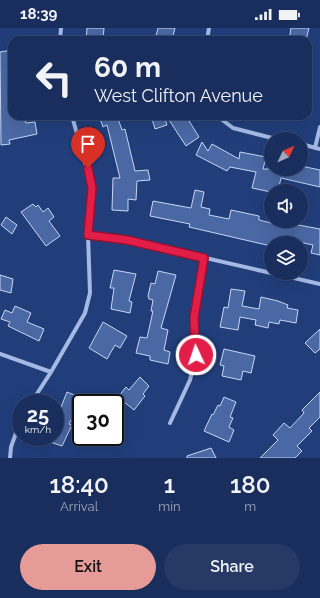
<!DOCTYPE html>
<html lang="en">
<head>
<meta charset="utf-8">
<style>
  :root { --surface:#192e5c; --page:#263a65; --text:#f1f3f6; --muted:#9fa8bb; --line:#374a72; --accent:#e69b98 }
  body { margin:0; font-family:Raleway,sans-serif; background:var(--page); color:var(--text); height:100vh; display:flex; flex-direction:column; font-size:15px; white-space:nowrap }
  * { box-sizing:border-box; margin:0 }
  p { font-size:13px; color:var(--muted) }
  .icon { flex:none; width:22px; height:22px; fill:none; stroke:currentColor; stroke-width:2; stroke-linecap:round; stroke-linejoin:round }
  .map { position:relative; height:430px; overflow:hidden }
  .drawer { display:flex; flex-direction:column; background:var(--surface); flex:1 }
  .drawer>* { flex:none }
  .banner { position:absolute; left:8px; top:8px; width:304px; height:84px; border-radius:12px; box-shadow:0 4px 16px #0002,0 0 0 1px var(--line); background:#192e5c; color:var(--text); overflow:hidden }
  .needle { width:26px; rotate:46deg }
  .controls { position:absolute; left:264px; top:104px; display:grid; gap:8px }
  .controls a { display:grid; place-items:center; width:44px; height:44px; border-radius:50%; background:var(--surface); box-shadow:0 4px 16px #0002,0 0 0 1px var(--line); font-size:20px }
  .speed { position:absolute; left:12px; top:366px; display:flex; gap:8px; font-size:20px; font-weight:700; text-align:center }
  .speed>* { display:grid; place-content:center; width:52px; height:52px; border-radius:50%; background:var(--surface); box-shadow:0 4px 16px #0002,0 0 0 1px var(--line); line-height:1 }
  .speed small { font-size:10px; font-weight:400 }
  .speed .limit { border:2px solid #111; border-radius:6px; background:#fff; color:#111 }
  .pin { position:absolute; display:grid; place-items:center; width:34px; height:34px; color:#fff; margin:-41px -17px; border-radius:50% 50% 50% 0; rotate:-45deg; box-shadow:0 0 4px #0007 }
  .pin .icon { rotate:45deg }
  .me { position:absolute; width:44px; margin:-22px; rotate:357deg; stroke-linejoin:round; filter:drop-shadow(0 0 3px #0008) }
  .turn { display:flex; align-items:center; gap:14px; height:84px; padding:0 20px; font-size:18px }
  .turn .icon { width:52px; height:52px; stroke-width:2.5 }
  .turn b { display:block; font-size:28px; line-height:34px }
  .eta { display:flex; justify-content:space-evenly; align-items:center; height:68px; text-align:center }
  .eta b { font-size:24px; font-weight:600; line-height:28px }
  .action { display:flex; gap:8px; margin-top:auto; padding:8px 20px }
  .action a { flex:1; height:46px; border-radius:24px; background:var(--accent); color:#111; font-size:16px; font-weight:600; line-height:46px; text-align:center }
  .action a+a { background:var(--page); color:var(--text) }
  .status { display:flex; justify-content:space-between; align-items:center; height:28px; padding:0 20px; background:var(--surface); direction:ltr }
  .status svg { height:11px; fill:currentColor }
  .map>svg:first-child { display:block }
  .building { fill:#4a68a4; stroke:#c7d6f4 }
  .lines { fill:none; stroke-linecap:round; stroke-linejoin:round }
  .street { stroke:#a4bae5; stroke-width:4 }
  .route-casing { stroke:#92132f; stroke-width:10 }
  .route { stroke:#e11d48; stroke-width:7 }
</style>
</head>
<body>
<div class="status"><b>18:39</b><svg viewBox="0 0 49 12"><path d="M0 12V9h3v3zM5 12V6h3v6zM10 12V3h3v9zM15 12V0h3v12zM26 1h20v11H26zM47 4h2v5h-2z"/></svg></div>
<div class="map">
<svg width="320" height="430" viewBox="0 0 320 430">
  <rect width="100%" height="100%" fill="#213e7b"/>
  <path class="building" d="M87,0H104L103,12H86Z
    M158,0H175L172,12H155Z
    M291,0H309L306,12H289Z
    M12,22V88H23L26,95L35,94L37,106L9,112L10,116L1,117L0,24Z
    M99,88H117L122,102L125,101L135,143L148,142L150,152L137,153L136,172L128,171V183L112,182L113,150H120L107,97L103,99Z
    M161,88H164L167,97L155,101L152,91Z
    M176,88H186L199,109L186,118L169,92Z
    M202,114L208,123L212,116L239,131L240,124L266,129L263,141H301V138L320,142V159L281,150L278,163L271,164L252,160L256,144L230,139L227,143L196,127Z
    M195,162L204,164L201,179L210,181L209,187L229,191L231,182L259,188V192L283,198L284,193H294L293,196L320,201V227L311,225L313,217L286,211L285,215H271V218L189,199L190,196L150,188L153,173L191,180Z
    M33,176L36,179L38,177L43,184L48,180L54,189L49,193L60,208L46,218L21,184Z
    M6,189L17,197L12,206L1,197Z
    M114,242L136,246L129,273L132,274L130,285L111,281L114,260H110Z
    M158,243L176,247L161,300L168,302L164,322L170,324L168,336L150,332V328L136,325L140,309L147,310L153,283H151L153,272L149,271L148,268L151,255L155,256Z
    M0,247L13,251L11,265L0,262Z
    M231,261L245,263L242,278L259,281L261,269L278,273L288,277L287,280L298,282L296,295L280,292L279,296L269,294L268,300L255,297L256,292L240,289L238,302L220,299L224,279L228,280Z
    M15,278L31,285L27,294L44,301L39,313L8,298L10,294L1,291L5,282L12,285Z
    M103,294L127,308L120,320L115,317L107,331L89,320Z
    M320,301V321L315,325L305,315Z
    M224,321L255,328L251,345L243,343L241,352L222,348L224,338L220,337Z
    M140,349L149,358L143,366L145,368L134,382L118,369L126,359L129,362Z
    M67,364L79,369L77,376L79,377L69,396L72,397L62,418L38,410L55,409V386L58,378L61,379Z
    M320,364V389L309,400L312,403L297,418L302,423L295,430H260L278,412L273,407L284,395L290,400L304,385L302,382Z
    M224,369L236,374L230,389L233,390L229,399L234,402L229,414L204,403L212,386L213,387L218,377L220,378Z
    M211,420L216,430H187V428Z"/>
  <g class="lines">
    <path class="street" d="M60,12L61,0
      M207,12L209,0
      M217,88L233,100L276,111
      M301,116L320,121
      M315,120L320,99
      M88,207L127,212L271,245
      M272,245L320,256
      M0,326L51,344
      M31,375L51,344L85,285L90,265L88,207L92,160L72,88
      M170,395L190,352L196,327L194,290L204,230
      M10,430L11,419L21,391"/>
  </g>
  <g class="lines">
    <g class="route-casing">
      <path id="route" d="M88,140L92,160L88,207L127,212L204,230L194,290L196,327"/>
    </g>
    <use href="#route" class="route"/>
  </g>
</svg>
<div class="controls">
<a><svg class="needle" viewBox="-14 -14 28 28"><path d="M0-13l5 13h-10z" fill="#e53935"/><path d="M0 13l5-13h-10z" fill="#9fa8bb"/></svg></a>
<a><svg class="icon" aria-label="sound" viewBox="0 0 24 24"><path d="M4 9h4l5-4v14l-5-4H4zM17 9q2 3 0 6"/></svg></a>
<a><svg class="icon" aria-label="layers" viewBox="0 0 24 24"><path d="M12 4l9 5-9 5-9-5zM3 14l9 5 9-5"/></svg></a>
</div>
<div class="speed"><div>25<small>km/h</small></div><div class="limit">30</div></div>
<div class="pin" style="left:88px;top:140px;background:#d93025"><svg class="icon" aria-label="arrive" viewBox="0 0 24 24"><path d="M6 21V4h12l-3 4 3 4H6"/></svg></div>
<svg class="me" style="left:196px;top:327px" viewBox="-20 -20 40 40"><circle r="17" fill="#e11d48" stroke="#fff" stroke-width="3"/><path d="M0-11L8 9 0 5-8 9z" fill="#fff"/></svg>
<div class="banner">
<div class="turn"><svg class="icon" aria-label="left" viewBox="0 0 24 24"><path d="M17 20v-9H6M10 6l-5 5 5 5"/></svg><div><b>60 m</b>West Clifton Avenue</div></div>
</div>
</div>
<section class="drawer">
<div class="eta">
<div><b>18:40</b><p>Arrival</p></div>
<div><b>1</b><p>min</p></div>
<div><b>180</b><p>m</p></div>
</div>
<div class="action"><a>Exit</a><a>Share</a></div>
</section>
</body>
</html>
